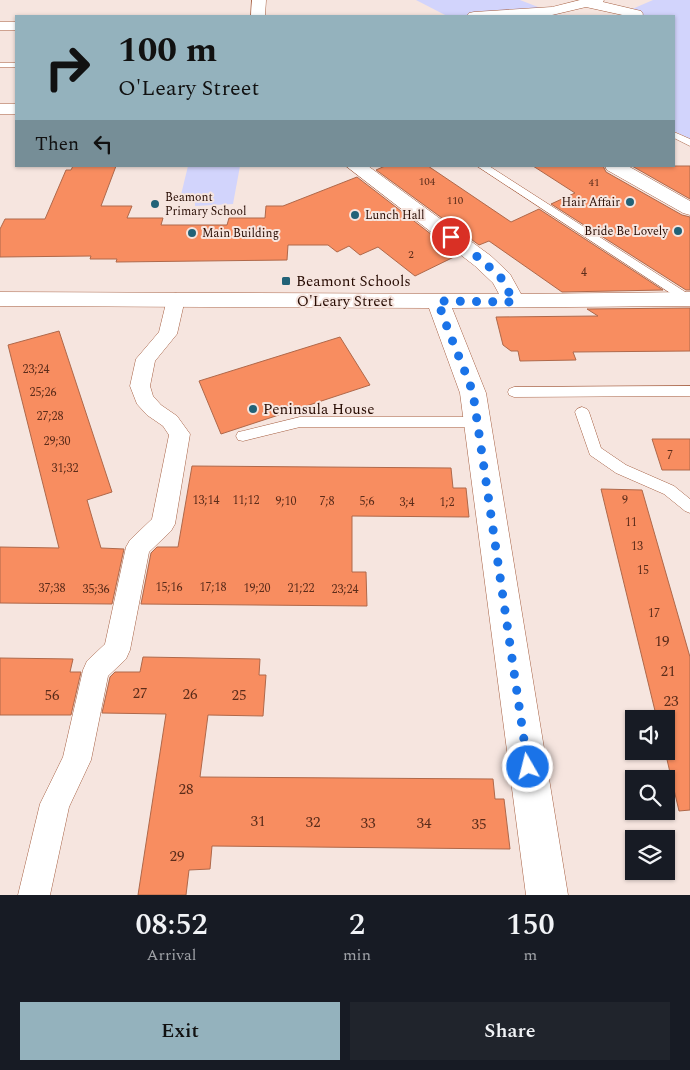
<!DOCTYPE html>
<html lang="en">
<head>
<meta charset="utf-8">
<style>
  :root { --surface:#171b24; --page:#20242c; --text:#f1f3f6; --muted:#9ea1a6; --accent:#94b2bd }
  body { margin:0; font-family:Spectral,serif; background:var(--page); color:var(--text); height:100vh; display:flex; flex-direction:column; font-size:19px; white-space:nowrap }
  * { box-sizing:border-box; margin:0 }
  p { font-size:16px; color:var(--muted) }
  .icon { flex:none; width:28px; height:28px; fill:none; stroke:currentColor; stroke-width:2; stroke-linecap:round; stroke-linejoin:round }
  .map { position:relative; height:895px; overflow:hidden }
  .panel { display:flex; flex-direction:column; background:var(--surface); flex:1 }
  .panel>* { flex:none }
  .banner { position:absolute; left:15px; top:15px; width:660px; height:152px; border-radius:0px; box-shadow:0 1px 4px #0004; background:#94b2bd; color:#111; overflow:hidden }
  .buttons { position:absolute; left:625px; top:710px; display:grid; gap:10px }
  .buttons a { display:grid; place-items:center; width:50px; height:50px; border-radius:0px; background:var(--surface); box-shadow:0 1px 4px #0004; font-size:25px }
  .pin { position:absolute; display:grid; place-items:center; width:42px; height:42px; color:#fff; margin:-21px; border:2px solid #fff; border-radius:50%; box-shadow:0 1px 5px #0007 }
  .me { position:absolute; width:55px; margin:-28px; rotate:352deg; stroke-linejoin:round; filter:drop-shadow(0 0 4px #0008) }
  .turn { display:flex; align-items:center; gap:18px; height:105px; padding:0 20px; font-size:22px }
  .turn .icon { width:65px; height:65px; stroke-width:2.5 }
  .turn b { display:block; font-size:35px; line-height:42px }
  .then { display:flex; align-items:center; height:48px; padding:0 20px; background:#0003; gap:10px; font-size:19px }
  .eta { display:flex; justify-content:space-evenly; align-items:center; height:85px; text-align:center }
  .eta b { font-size:30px; font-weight:600; line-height:35px }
  .action { display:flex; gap:10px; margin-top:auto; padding:10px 20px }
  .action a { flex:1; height:58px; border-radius:0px; background:var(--accent); color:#111; font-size:20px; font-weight:600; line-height:58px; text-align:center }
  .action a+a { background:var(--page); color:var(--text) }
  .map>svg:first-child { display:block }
  .green { fill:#d2d4fc }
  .building { fill:#f88d60; stroke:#af684a }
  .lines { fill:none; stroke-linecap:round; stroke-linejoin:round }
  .service-casing { stroke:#a66043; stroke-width:1 }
  .pedestrian-casing { stroke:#a66043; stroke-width:1 }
  .minor-casing { stroke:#a66043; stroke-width:1 }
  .tertiary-casing { stroke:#a66043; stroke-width:1 }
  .service { fill:#fff; fill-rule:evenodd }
  .pedestrian { fill:#fff; fill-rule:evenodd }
  .minor { fill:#fff; fill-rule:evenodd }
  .tertiary { fill:#fff; fill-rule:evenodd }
  .route { stroke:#1a73e8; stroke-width:9; stroke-dasharray:0 16.2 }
  .poi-dot { fill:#226277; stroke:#f6e5df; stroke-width:2 }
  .labels { text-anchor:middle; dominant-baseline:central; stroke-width:4; stroke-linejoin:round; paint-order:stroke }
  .far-number-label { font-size:11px; fill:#5b2c1a }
  .far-poi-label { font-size:12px; fill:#270b02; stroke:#f6e5df; text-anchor:start }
  .number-label { font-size:12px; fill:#5b2c1a }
  .poi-label { font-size:15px; fill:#270b02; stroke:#f6e5df; text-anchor:start }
  .street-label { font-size:15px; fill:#270b02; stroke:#f6e5df }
  .near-number-label { font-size:15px; fill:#5b2c1a }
</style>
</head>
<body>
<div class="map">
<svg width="690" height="895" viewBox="0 0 690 895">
  <rect width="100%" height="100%" fill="#f6e5df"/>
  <path class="green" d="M416,0H520L561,16H447Z
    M653,0H690V139L674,131V16H616Z
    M188,166H240L233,204L195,206V203H179Z"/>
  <path class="building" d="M73,166H116L101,206H132L127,218H163L161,225H227L229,218H265L266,206H283L357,177L458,255L415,276L378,247L360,255L349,246L337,252L328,245H288L287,260L116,262L117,259H90L91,256L0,257V229L5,219H45L66,170H71Z
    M385,166H428L511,222L539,209L663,290L562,292L489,241L479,245L376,170Z
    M533,166H603L606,172L682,215L690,217V290H686L551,204L575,193Z
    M632,166H690V199Z
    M690,308V351L573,352L576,360L520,361L518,351H511L503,345L496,317L598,316L587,309Z
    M59,331L112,492L87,500L101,548L124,549L112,604L0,603V547L59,548L8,345Z
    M340,337L370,385L221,434L199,381Z
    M652,439H690V470H662Z
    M192,466L451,468L453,488H466L469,517L352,516V572H366L367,606L141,604L151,553L157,547H178Z
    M601,489L642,490L690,657V810L679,811L665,751H666V719H657Z
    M143,657L260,659L259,675H266L263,716L208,715L200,777L493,779L495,799H504L510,849L212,846L210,869L189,870L186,895H138L166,714L102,713L110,677L115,672H140Z
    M0,658L73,659L70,672H81L71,715H0Z"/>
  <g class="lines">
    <g class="service-casing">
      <path id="service" d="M0,63H16V67H0Z
        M674,132L690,139V146L674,138Z
        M477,166H489L690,295V302H684Z
        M690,386V396L514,397L509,395L508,392L509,389L514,387Z
        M582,407L587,409L589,412L601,448L626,465L674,486L690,499V513L685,511L664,494L616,473L590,455L575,412L577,409Z
        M300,417H478L483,418L485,422L483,426L478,427H300L243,441L238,440L236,436L238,432L243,431Z"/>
    </g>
    <g class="pedestrian-casing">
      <path id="pedestrian" d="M176,293L182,295L185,299L177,334L155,361L150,386L153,396L161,405L177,416L190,434L175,524L171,531L149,552L130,650L126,659L108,676L91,760L69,807L50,895H18L40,804L63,757L83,670L87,661L105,644L126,547L130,540L152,519L169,435L163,426L147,415L137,404L130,386L136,359L159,332L167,299L170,295Z"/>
    </g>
    <g class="minor-casing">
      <path id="minor" d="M252,0H266L265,16H251Z
        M580,0H604L603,2L641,11L643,14L642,16H627L586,7L552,15L467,16L469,13L474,12L552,7Z
        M0,104H16V114H0Z
        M346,166H368L491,256L510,274L521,294L690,292V306L452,308L486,393L568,895H526L460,393L429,308L0,306V292L499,294L493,283L475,266Z"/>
    </g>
    <g class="tertiary-casing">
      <path id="tertiary" d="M0,22H16V30H0Z
        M605,166H628L690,201V215L683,213L607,170Z"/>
    </g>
    <use href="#service" class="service"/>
    <use href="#pedestrian" class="pedestrian"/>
    <use href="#minor" class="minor"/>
    <use href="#tertiary" class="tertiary"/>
  </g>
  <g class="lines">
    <path class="route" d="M451,237L483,261L502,279L514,302L438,301C448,333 462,362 473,393L528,767"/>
  </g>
  <g class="poi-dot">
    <circle cx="630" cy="202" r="5"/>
    <circle cx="155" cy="204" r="5"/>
    <circle cx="355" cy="215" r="5"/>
    <circle cx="678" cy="231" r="5"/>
    <circle cx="192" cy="233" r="5"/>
    <rect x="281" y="276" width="10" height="10" rx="2.5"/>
    <circle cx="253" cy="409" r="5"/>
  </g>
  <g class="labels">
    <g class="far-number-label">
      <text x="427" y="181">104</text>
      <text x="594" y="182">41</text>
      <text x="455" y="200">110</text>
      <text x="411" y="254">2</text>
    </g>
    <g class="far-poi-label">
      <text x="165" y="197">Beamont<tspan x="165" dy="14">Primary School</tspan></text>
      <text x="620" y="202" text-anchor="end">Hair Affair</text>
      <text x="365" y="215">Lunch Hall</text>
      <text x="668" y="231" text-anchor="end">Bride Be Lovely</text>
      <text x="202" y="233">Main Building</text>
    </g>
    <g class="number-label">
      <text x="584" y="272">4</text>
      <text x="36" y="369">23;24</text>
      <text x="43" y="392">25;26</text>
      <text x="50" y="416">27;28</text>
      <text x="57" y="441">29;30</text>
      <text x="670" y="455">7</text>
      <text x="65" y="468">31;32</text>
      <text x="206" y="500">13;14</text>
      <text x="246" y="500">11;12</text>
      <text x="625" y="500">9</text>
      <text x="286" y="501">9;10</text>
      <text x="327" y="501">7;8</text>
      <text x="367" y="501">5;6</text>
      <text x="407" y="502">3;4</text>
      <text x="447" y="502">1;2</text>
      <text x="631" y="522">11</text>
      <text x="637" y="546">13</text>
      <text x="643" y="570">15</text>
      <text x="169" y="587">15;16</text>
      <text x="213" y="587">17;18</text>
      <text x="52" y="588">37;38</text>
      <text x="257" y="588">19;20</text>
      <text x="301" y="588">21;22</text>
      <text x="96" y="589">35;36</text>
      <text x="345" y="589">23;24</text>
      <text x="654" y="613">17</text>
    </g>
    <g class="poi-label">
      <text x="296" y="281">Beamont Schools</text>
      <text x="263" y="409">Peninsula House</text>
    </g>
    <g class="street-label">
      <text x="345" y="301">O'Leary Street</text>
    </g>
    <g class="near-number-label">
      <text x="662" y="641">19</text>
      <text x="668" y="671">21</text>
      <text x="140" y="693">27</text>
      <text x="190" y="694">26</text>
      <text x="52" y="695">56</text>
      <text x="239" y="695">25</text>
      <text x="671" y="701">23</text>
      <text x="186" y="789">28</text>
      <text x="258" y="821">31</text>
      <text x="313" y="822">32</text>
      <text x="368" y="823">33</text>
      <text x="424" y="823">34</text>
      <text x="479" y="824">35</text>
      <text x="177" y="856">29</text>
    </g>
  </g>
</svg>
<div class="buttons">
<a><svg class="icon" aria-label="sound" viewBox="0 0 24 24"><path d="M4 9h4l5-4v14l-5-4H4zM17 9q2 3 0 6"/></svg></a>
<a><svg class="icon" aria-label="search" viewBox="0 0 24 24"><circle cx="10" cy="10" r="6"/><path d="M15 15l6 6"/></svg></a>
<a><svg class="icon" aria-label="layers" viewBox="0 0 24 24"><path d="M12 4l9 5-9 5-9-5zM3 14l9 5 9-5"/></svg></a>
</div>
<div class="pin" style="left:451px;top:237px;background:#d93025"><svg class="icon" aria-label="arrive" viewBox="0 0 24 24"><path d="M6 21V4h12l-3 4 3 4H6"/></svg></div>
<svg class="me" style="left:528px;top:767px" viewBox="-20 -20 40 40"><circle r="17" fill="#1a73e8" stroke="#fff" stroke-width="3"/><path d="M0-11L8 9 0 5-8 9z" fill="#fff"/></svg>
<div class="banner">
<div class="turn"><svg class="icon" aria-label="right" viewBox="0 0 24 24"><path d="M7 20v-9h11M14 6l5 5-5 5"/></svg><div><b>100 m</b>O'Leary Street</div></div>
<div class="then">Then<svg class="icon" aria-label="left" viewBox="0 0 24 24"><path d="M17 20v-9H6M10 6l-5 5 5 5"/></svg></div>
</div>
</div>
<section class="panel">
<div class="eta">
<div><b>08:52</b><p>Arrival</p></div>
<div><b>2</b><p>min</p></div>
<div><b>150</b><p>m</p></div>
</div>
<div class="action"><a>Exit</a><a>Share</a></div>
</section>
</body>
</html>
